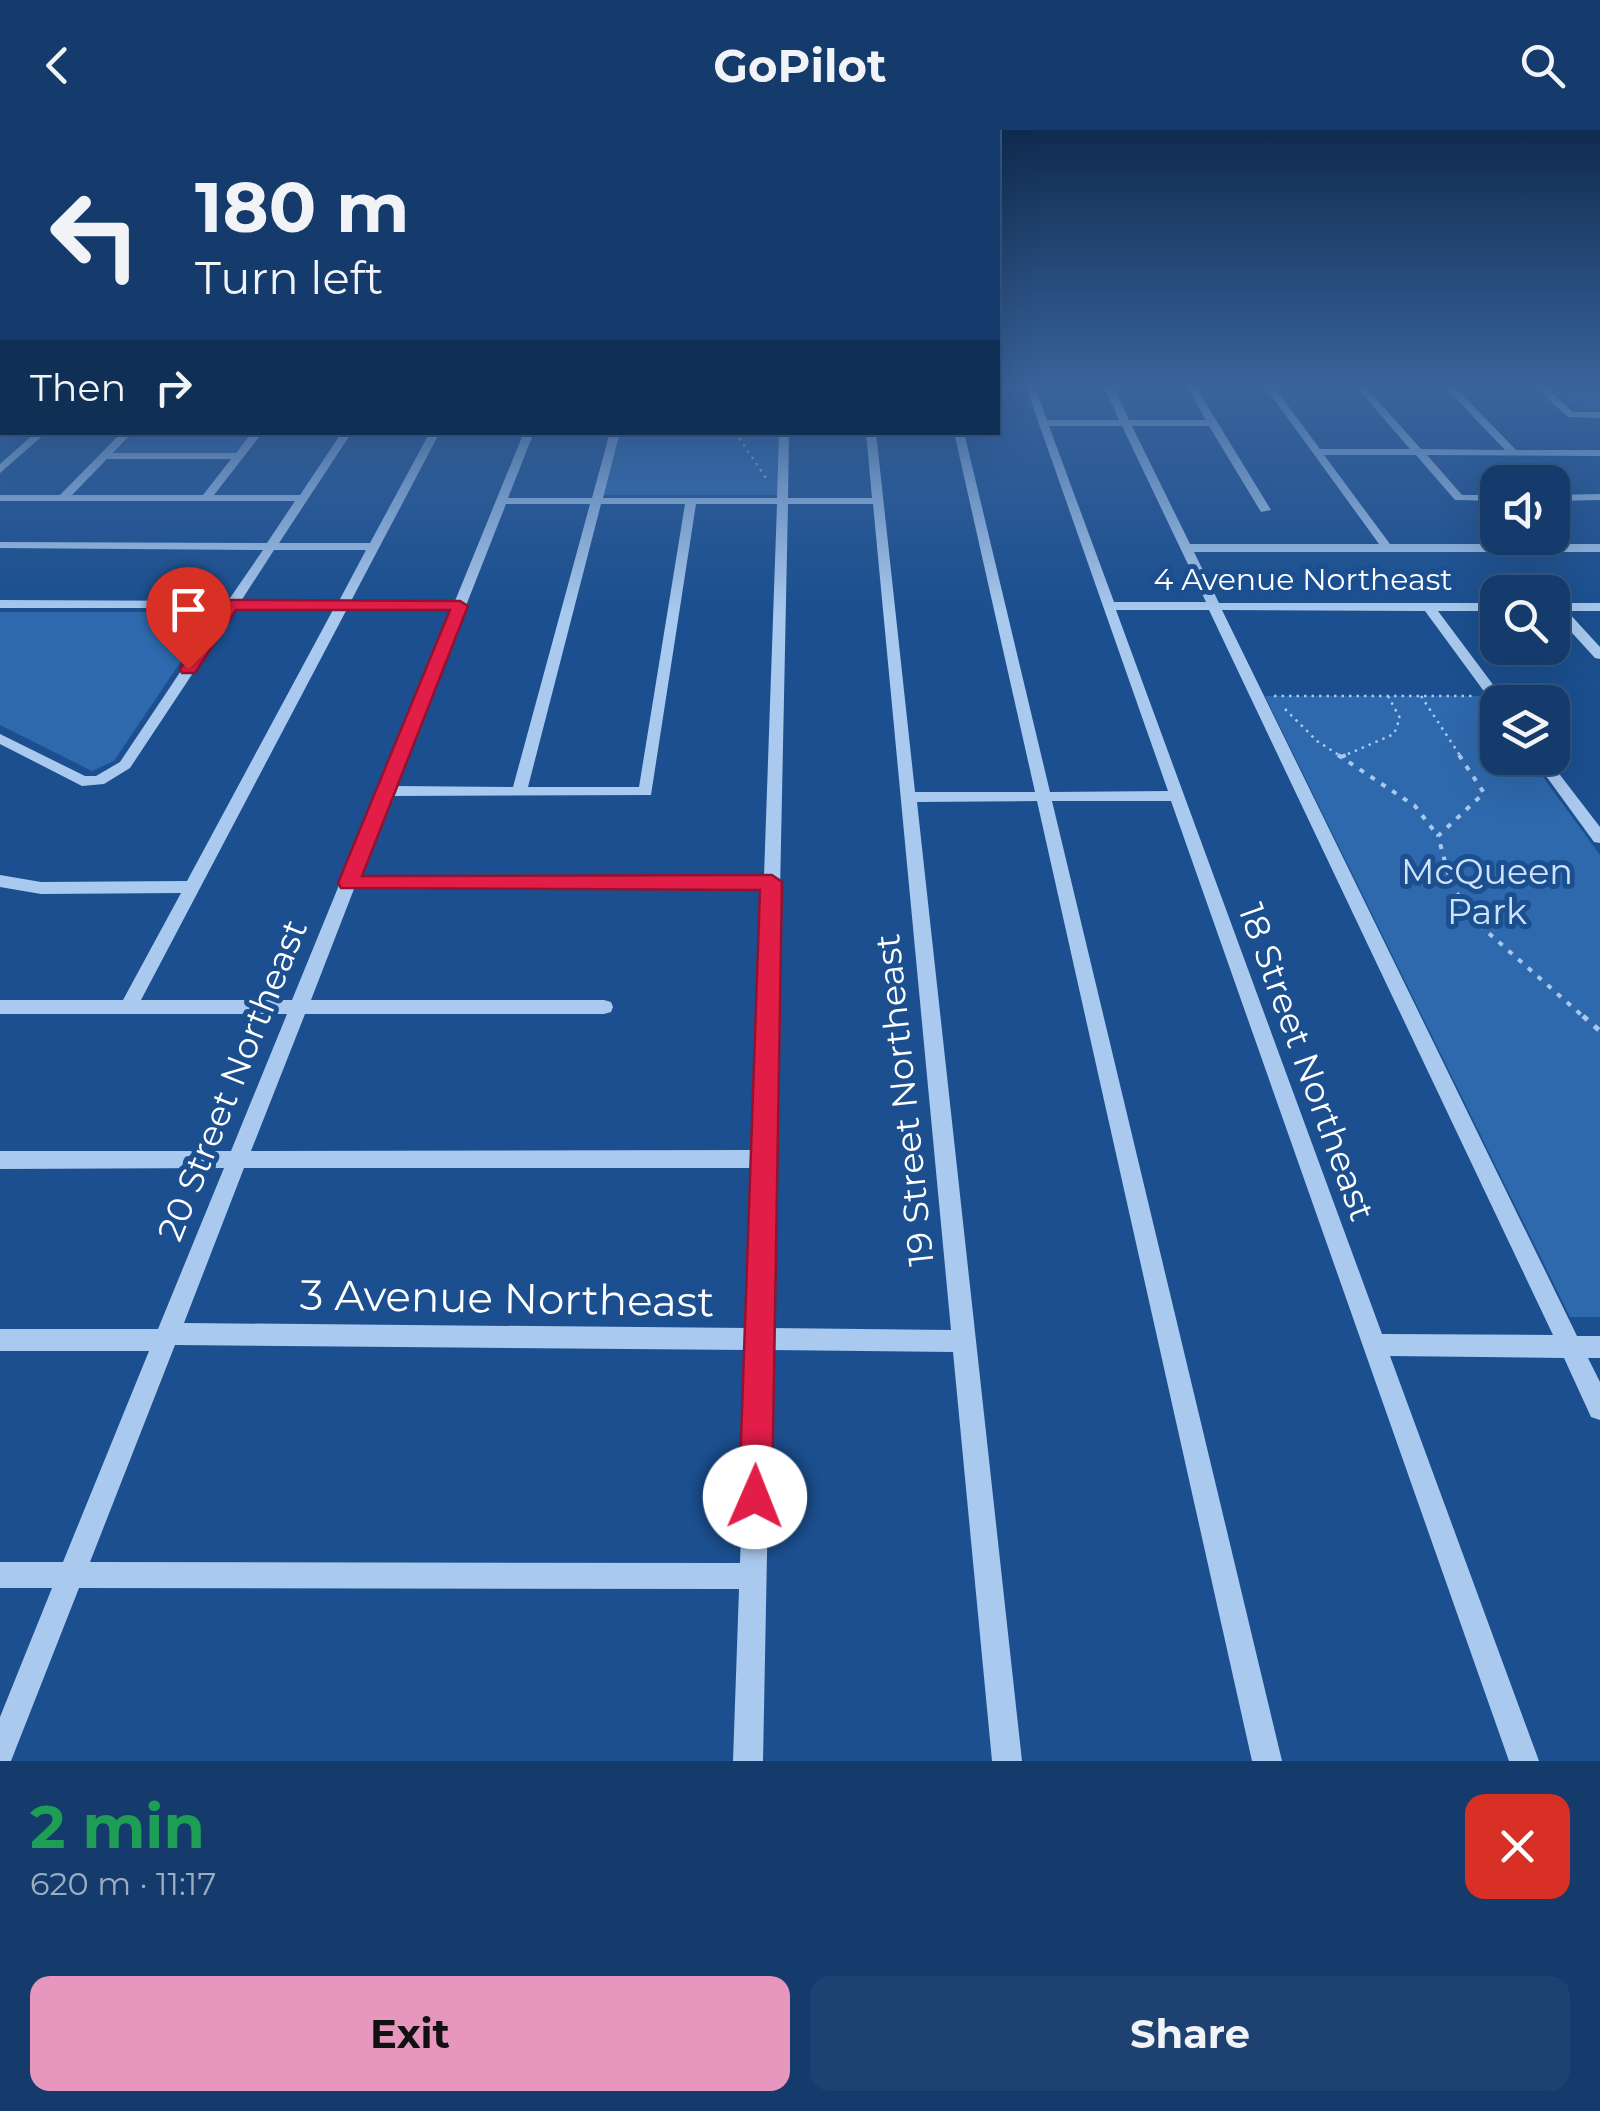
<!DOCTYPE html>
<html lang="en">
<head>
<meta charset="utf-8">
<style>
  :root { --surface:#143b6b; --page:#1d4271; --text:#f1f3f6; --muted:#9dadc1; --line:#33557e; --accent:#e797bd }
  body { margin:0; font-family:Montserrat,sans-serif; background:var(--page); color:var(--text); height:100vh; display:flex; flex-direction:column; font-size:38px; white-space:nowrap }
  * { box-sizing:border-box; margin:0 }
  p { font-size:32px; color:var(--muted) }
  .icon { flex:none; width:55px; height:55px; fill:none; stroke:currentColor; stroke-width:2; stroke-linecap:round; stroke-linejoin:round }
  .map { position:relative; height:1631px; overflow:hidden }
  .drawer { display:flex; flex-direction:column; background:var(--surface); flex:1 }
  .drawer>* { flex:none }
  .banner { position:absolute; left:0px; top:0px; width:1000px; height:305px; box-shadow:0 10px 40px #0002,0 0 0 2px var(--line); background:#143b6b; color:var(--text); overflow:hidden }
  .buttons { position:absolute; left:1480px; top:335px; display:grid; gap:20px }
  .buttons a { display:grid; place-items:center; width:90px; height:90px; border-radius:20px; background:var(--surface); box-shadow:0 10px 40px #0002,0 0 0 2px var(--line); font-size:50px }
  .pin { position:absolute; display:grid; place-items:center; width:85px; height:85px; color:#fff; margin:-102px -42px; border-radius:50% 50% 50% 0; rotate:-45deg; box-shadow:0 0 10px #0007 }
  .pin .icon { rotate:45deg }
  .me { position:absolute; width:110px; margin:-55px; rotate:1deg; stroke-linejoin:round; filter:drop-shadow(0 0 8px #0008) }
  .turn { display:flex; align-items:center; gap:35px; height:210px; padding:0 30px; font-size:45px }
  .turn .icon { width:130px; height:130px; stroke-width:2.5 }
  .turn b { display:block; font-size:70px; line-height:85px }
  .then { display:flex; align-items:center; height:95px; padding:0 30px; background:#0003; gap:20px; font-size:38px }
  .round { display:grid; place-items:center; flex:none; width:105px; height:105px; border-radius:20px; background:var(--page) }
  .headline { display:flex; align-items:center; justify-content:space-between; height:170px; padding:0 30px }
  h1 { font-size:60px; font-weight:700; line-height:75px; color:#1e9e55 }
  .button { display:flex; gap:20px; margin-top:auto; padding:20px 30px }
  .button a { flex:1; height:115px; border-radius:20px; background:var(--accent); color:#111; font-size:40px; font-weight:700; line-height:115px; text-align:center }
  .button a+a { background:var(--page); color:var(--text) }
  header { display:flex; justify-content:space-between; align-items:center; height:130px; padding:0 30px; background:var(--surface); font-size:45px; font-weight:700 }
  .map>svg:first-child { display:block }
  .green { fill:#2e69ad }
  .lines { fill:none; stroke-linecap:round; stroke-linejoin:round }
  .path-far2 { stroke:#a9c9ee; stroke-width:2.5; stroke-dasharray:2.5 5; stroke-linecap:butt }
  .path-far1 { stroke:#a9c9ee; stroke-width:4; stroke-dasharray:5 8; stroke-linecap:butt }
  .path { stroke:#a9c9ee; stroke-width:5; stroke-dasharray:6 9; stroke-linecap:butt }
  .minor { fill:#a9c9ee; fill-rule:evenodd }
  .route { fill:#e11d48; stroke:#92132f; stroke-width:2.5 }
  .labels { text-anchor:middle; dominant-baseline:central; stroke-width:10; stroke-linejoin:round; paint-order:stroke }
  .far-street-label { font-size:30px; fill:#fff; stroke:#1b4f8f }
  .park-label { font-size:35px; fill:#cfe3fa; stroke:#1b4f8f }
  .street-label { font-size:35px; fill:#fff; stroke:#1b4f8f }
  .near-street-label { font-size:42px; fill:#fff; stroke:#1b4f8f }
</style>
</head>
<body>
<header><svg class="icon" aria-label="back" viewBox="0 0 24 24"><path d="M15 5l-7 7 7 7"/></svg>GoPilot<svg class="icon" aria-label="search" viewBox="0 0 24 24"><circle cx="10" cy="10" r="6"/><path d="M15 15l6 6"/></svg></header>
<div class="map">
<svg width="1600" height="1631" viewBox="0 0 1600 1631">
  <rect width="100%" height="100%" fill="#1b4f8f"/>
  <path class="green" d="M1548,254H1600V280L1574,277Z
    M135,303H251L234,324L114,323Z
    M619,303H779L778,365H603Z
    M0,482H203L210,488L114,631L92,641L0,595Z
    M1265,566H1485L1497,584L1498,628H1529L1600,725V1187H1570Z"/>
  <g class="lines">
    <path class="path-far2" d="M735,302L766,348
      M1274,566H1475
      M1421,566L1461,627
      M1285,579L1317,611L1342,627
      M1341,627L1394,604L1400,588L1388,566"/>
    <path class="path-far1" d="M1338,625L1415,676L1438,706
      M1459,625L1484,663L1438,706L1451,754L1476,792L1586,889
      M1341,627L1346,625"/>
    <path class="path" d="M1583,886L1600,901"/>
    <path class="minor" d="M1025,254H1034L1047,290H1119L1103,254H1112L1129,290H1206L1185,254H1194L1271,380L1261,382L1209,296H1132L1190,414H1379L1263,254H1272L1320,319H1410L1354,254H1363L1421,319L1505,320L1442,254H1452L1516,320H1600V326L1427,325L1462,365H1498V371L1455,370L1416,325H1324L1390,414H1600V422H1194L1219,473H1498V481H1438L1506,572H1498V576L1494,575L1425,481L1222,480L1577,1206H1600V1228H1588L1600,1252V1290L1591,1287L1564,1228L1390,1226L1539,1631H1509L1171,671H1052L1282,1631H1252L1037,671L917,672L1022,1631H992L953,1222L771,1220L763,1631H733L739,1459L79,1458L11,1631H0V1587L52,1458H0V1432H63L149,1221H0V1199H158L224,1038L0,1039V1021H231L287,884H0V870H123L181,763L41,764L0,757V745L41,752L187,751L334,478H236L130,638L104,654L82,656L0,614V604L85,646H96L120,632L223,478H0V470L228,471L263,420L0,418V412L267,413L295,371H0V365H60L122,302H133L113,323H236L252,302H263L214,365H300L342,302H352L279,413H370L430,302H440L351,471H455L524,302H534L508,368H592L610,302H620L603,368H777L779,302H789L788,368H872L866,302H876L915,662H1035L954,302H964L1050,662L1168,661ZM1049,296H1122L1206,472H1114ZM107,329H231L203,365H72ZM506,374H590L513,657L395,656ZM601,374H685L639,657H528ZM696,374H777L764,746L359,747L391,666L651,665ZM788,374H873L951,1200L771,1198ZM274,420H366L339,471H241ZM347,479H452L292,870H141ZM1116,480H1209L1553,1205L1382,1204ZM763,758L754,1020L251,1021L305,884H604L611,882L613,877L611,872L604,870H311L354,759ZM244,1038H754L748,1198L184,1193ZM175,1215L747,1220L740,1433L90,1432Z
      M1532,254H1542L1573,282H1600V288L1568,287Z
      M2,258V265L0,266V259Z
      M36,302H47L0,343V334Z
      M1600,364V370L1552,371V365Z
      M1552,473H1600V481H1567L1600,517V529L1595,528L1552,481Z
      M1533,628H1547L1600,697V713L1594,712Z"/>
  </g>
  <linearGradient id="sky" x2="0" y2="1"><stop stop-color="#0f2b4f"/><stop offset="0.53" stop-color="#39639b"/><stop offset="1" stop-color="#39639b" stop-opacity="0"/></linearGradient>
  <rect width="1600" height="483" fill="url(#sky)"/>
  <path class="route" d="M231,470L460,471L468,476L362,746L772,745L782,752L772,1367L767,1379L755,1384L743,1379L739,1367L760,760L341,758L338,753L450,480H236L195,543H182L180,539L225,471Z"/>
  <g class="labels">
    <g class="far-street-label">
      <text x="1303" y="449">4 Avenue Northeast</text>
    </g>
    <g class="park-label">
      <text x="1487" y="741">McQueen<tspan x="1487" dy="40">Park</tspan></text>
    </g>
    <g class="street-label">
      <text transform="translate(1307 932) rotate(70)">18 Street Northeast</text>
      <text transform="translate(232 950) rotate(-68)">20 Street Northeast</text>
      <text transform="translate(904 970) rotate(-96)">19 Street Northeast</text>
    </g>
    <g class="near-street-label">
      <text transform="translate(507 1168) rotate(1)">3 Avenue Northeast</text>
    </g>
  </g>
</svg>
<div class="buttons">
<a><svg class="icon" aria-label="sound" viewBox="0 0 24 24"><path d="M4 9h4l5-4v14l-5-4H4zM17 9q2 3 0 6"/></svg></a>
<a><svg class="icon" aria-label="search" viewBox="0 0 24 24"><circle cx="10" cy="10" r="6"/><path d="M15 15l6 6"/></svg></a>
<a><svg class="icon" aria-label="layers" viewBox="0 0 24 24"><path d="M12 4l9 5-9 5-9-5zM3 14l9 5 9-5"/></svg></a>
</div>
<div class="pin" style="left:188px;top:539px;background:#d93025"><svg class="icon" aria-label="arrive" viewBox="0 0 24 24"><path d="M6 21V4h12l-3 4 3 4H6"/></svg></div>
<svg class="me" style="left:755px;top:1367px" viewBox="-20 -20 40 40"><circle r="19" fill="#fff"/><path d="M0-13L10 11 0 6-10 11z" fill="#e11d48"/></svg>
<div class="banner">
<div class="turn"><svg class="icon" aria-label="left" viewBox="0 0 24 24"><path d="M17 20v-9H6M10 6l-5 5 5 5"/></svg><div><b>180 m</b>Turn left</div></div>
<div class="then">Then<svg class="icon" aria-label="right" viewBox="0 0 24 24"><path d="M7 20v-9h11M14 6l5 5-5 5"/></svg></div>
</div>
</div>
<section class="drawer">
<div class="headline"><div><h1>2 min</h1><p>620 m · 11:17</p></div><a class="round" style="background:#d93025;color:#fff"><svg class="icon" aria-label="close" viewBox="0 0 24 24"><path d="M6 6l12 12M18 6L6 18"/></svg></a></div>
<div class="button"><a>Exit</a><a>Share</a></div>
</section>
</body>
</html>
